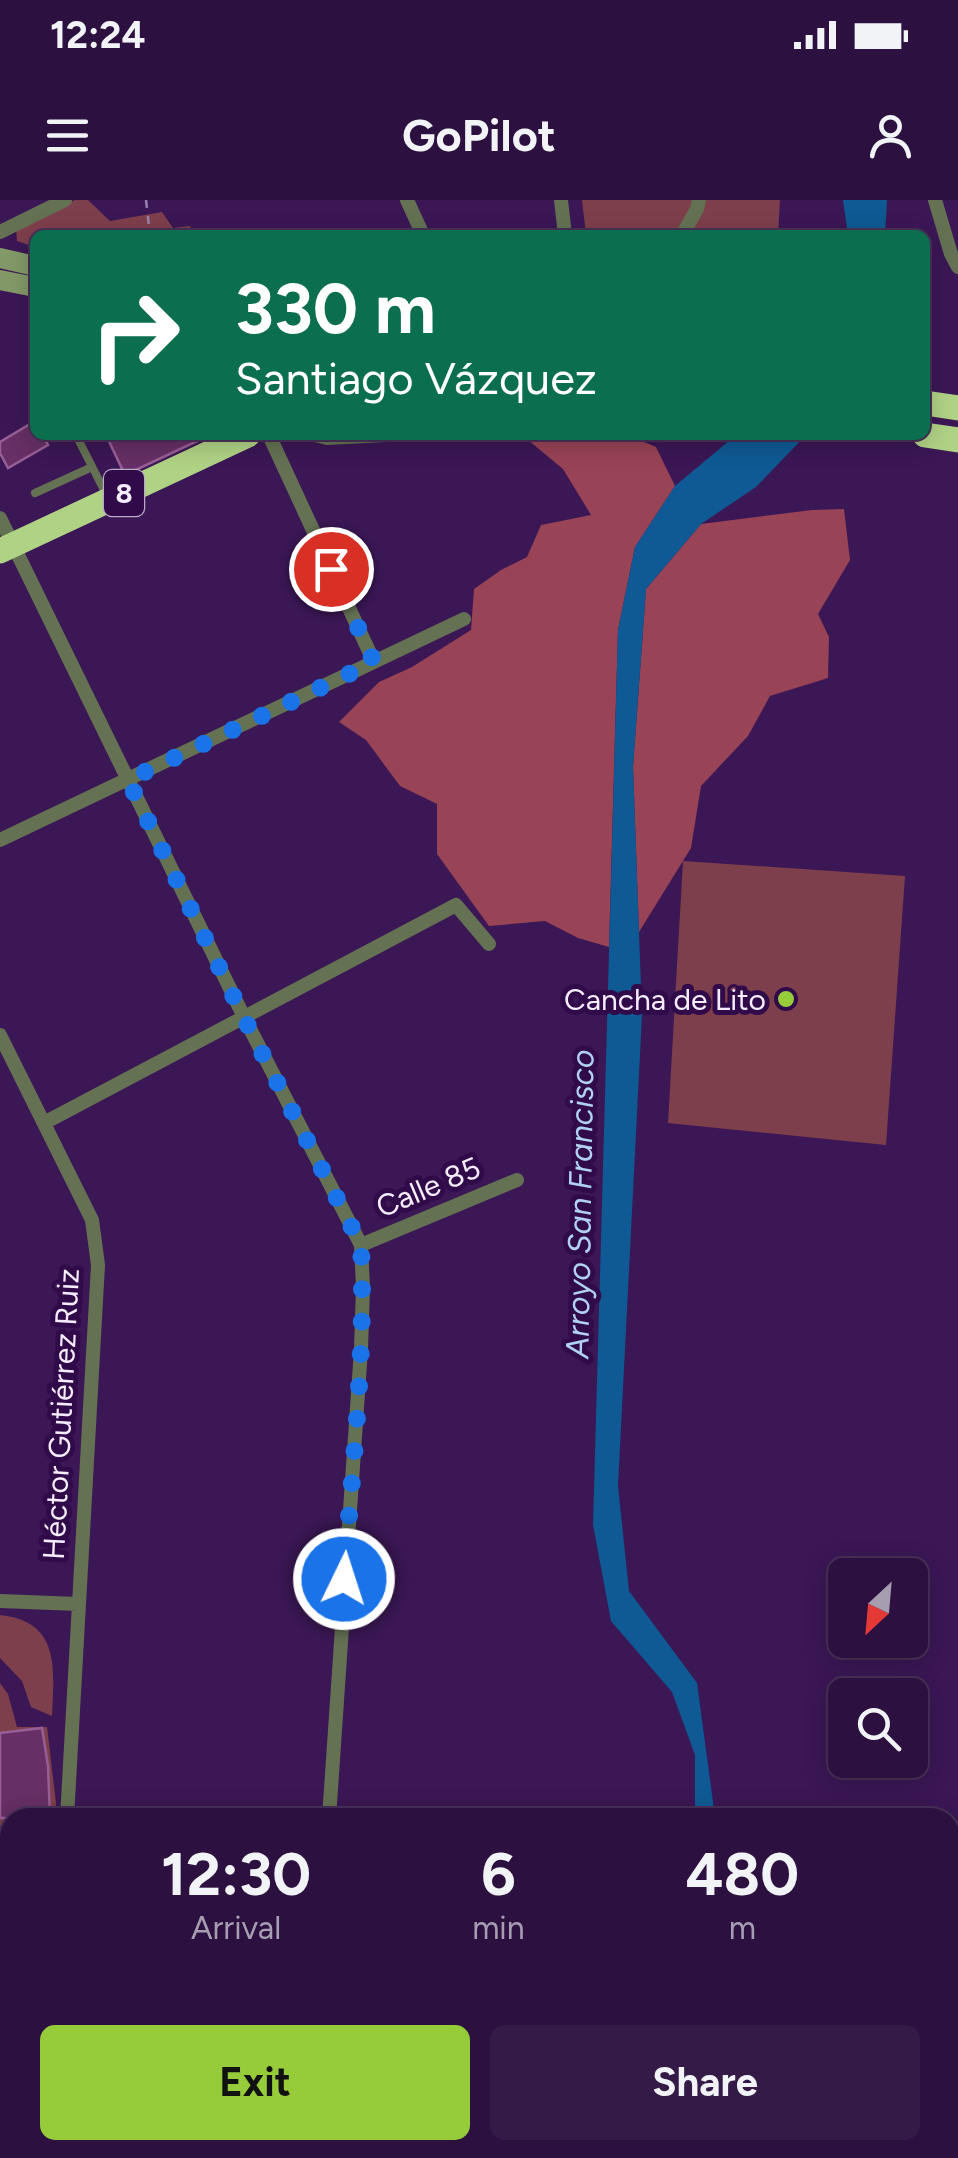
<!DOCTYPE html>
<html lang="en">
<head>
<meta charset="utf-8">
<style>
  :root { --surface:#2c1140; --page:#341a47; --text:#f1f3f6; --muted:#a69db1; --line:#483159; --accent:#96cc3a }
  body { margin:0; font-family:Figtree,sans-serif; background:var(--page); color:var(--text); height:100vh; display:flex; flex-direction:column; font-size:38px; white-space:nowrap }
  * { box-sizing:border-box; margin:0 }
  p { font-size:32px; color:var(--muted) }
  .icon { flex:none; width:55px; height:55px; fill:none; stroke:currentColor; stroke-width:2; stroke-linecap:round; stroke-linejoin:round }
  .map { position:relative; flex:1; overflow:hidden }
  .drawer { position:absolute; left:0px; top:1608px; width:960px; height:352px; display:flex; flex-direction:column; background:var(--surface); border-radius:30px 30px 0 0; box-shadow:0 5px 25px #0003,0 0 0 2px var(--line) }
  .drawer>* { flex:none }
  .guide { position:absolute; left:30px; top:30px; width:900px; height:210px; border-radius:15px; box-shadow:0 5px 25px #0003,0 0 0 2px var(--line); background:#0b6e4f; color:#fff; overflow:hidden }
  .needle { width:65px; rotate:206deg }
  .fabs { position:absolute; left:828px; top:1358px; display:grid; gap:20px }
  .fabs a { display:grid; place-items:center; width:100px; height:100px; border-radius:15px; background:var(--surface); box-shadow:0 5px 25px #0003,0 0 0 2px var(--line); font-size:50px }
  .pin { position:absolute; display:grid; place-items:center; width:85px; height:85px; color:#fff; margin:-42px; border:5px solid #fff; border-radius:50%; box-shadow:0 2px 10px #0007 }
  .me { position:absolute; width:110px; margin:-55px; rotate:4deg; stroke-linejoin:round; filter:drop-shadow(0 0 8px #0008) }
  .turn { display:flex; align-items:center; gap:35px; height:210px; padding:0 40px; font-size:45px }
  .turn .icon { width:130px; height:130px; stroke-width:2.5 }
  .turn b { display:block; font-size:70px; line-height:85px }
  .eta { display:flex; justify-content:space-evenly; align-items:center; height:170px; text-align:center }
  .eta b { font-size:60px; font-weight:700; line-height:70px }
  .cta { display:flex; gap:20px; margin-top:auto; padding:20px 40px }
  .cta a { flex:1; height:115px; border-radius:15px; background:var(--accent); color:#111; font-size:40px; font-weight:700; line-height:115px; text-align:center }
  .cta a+a { background:var(--page); color:var(--text) }
  .status { display:flex; justify-content:space-between; align-items:center; height:70px; padding:0 50px; background:var(--surface); direction:ltr }
  .status svg { height:28px; fill:currentColor }
  header { display:flex; justify-content:space-between; align-items:center; height:130px; padding:0 40px; background:var(--surface); font-size:45px; font-weight:700 }
  .map>svg:first-child { display:block }
  .green { fill:#7e3f4c }
  .forest { fill:#984356 }
  .water { fill:#0f5a94 }
  .building { fill:#662f65; stroke:#985e96; stroke-width:2.5 }
  .lines { fill:none; stroke-linecap:round; stroke-linejoin:round }
  .path { stroke:#9a84ab; stroke-width:2.5; stroke-dasharray:8 8; stroke-linecap:butt }
  .lane { stroke:#647253; stroke-width:8 }
  .street { stroke:#647253; stroke-width:14 }
  .secondary { stroke:#839967; stroke-width:20 }
  .highway { stroke:#b0d285; stroke-width:25 }
  .route { stroke:#1a73e8; stroke-width:18; stroke-dasharray:0 32.4 }
  .poi-dot { fill:#96cc3a; stroke:#310b49; stroke-width:4 }
  .labels { text-anchor:middle; dominant-baseline:central; stroke-width:10; stroke-linejoin:round; paint-order:stroke }
  .shield { fill:#310b49; stroke:#baa9c7; stroke-width:2.5 }
  .shield-label { font-size:28px; font-weight:bold; fill:#f5edfd }
  .poi-label { font-size:30px; fill:#f5edfd; stroke:#310b49; text-anchor:end }
  .street-label { font-size:30px; fill:#f5edfd; stroke:#310b49 }
  .water-label { font-size:32px; font-style:italic; fill:#b0d1f2; stroke:#310b49 }
</style>
</head>
<body>
<div class="status"><b>12:24</b><svg viewBox="0 0 49 12"><path d="M0 12V9h3v3zM5 12V6h3v6zM10 12V3h3v9zM15 12V0h3v12zM26 1h20v11H26zM47 4h2v5h-2z"/></svg></div>
<header><svg class="icon" aria-label="menu" viewBox="0 0 24 24"><path d="M4 6h16M4 12h16M4 18h16"/></svg>GoPilot<svg class="icon" aria-label="person" viewBox="0 0 24 24"><circle cx="12" cy="8" r="4"/><path d="M4 21q1-7 8-7t8 7"/></svg></header>
<div class="map">
<svg width="958" height="1958" viewBox="0 0 958 1958">
  <rect width="100%" height="100%" fill="#3b1755"/>
  <path class="green" d="M75,0H88L110,21L162,12L173,28L190,26L192,35H35V47L17,41L16,28Z
    M582,0H780L778,35H586Z
    M683,661L905,676L886,945L668,923Z
    M0,1415C61,1421 54,1470 52,1516L31,1507L22,1481L0,1458Z
    M0,1483L8,1494L17,1527H47L56,1603L55,1617L10,1618V1810L0,1808Z"/>
  <path class="forest" d="M522,235H627L656,247L675,286L635,347L618,430L609,747L578,738L545,721L489,726L437,654V604L400,586L366,540L339,522L379,482L412,467L471,430L474,389L501,370L527,357L541,325L591,315L563,269Z
    M844,309L850,360L818,414L829,437L828,478L770,496L748,536L701,586L691,648L639,732L633,567L646,389L701,324L812,310Z"/>
  <path class="water" d="M843,0H887L885,35H848Z
    M736,235H806L756,287L701,324L646,389L633,567L642,815L618,1286L629,1391L697,1483L715,1617L695,1618V1555L672,1492L611,1421L593,1325L618,430L635,347L675,286Z"/>
  <path class="building" d="M35,221V235H43L48,245L8,268L0,253V242Z
    M106,235H210L125,275Z
    M42,1528L48,1566L50,1618H0V1533Z"/>
  <g class="lines">
    <path class="path" d="M146,0L149,26L157,35"/>
    <path class="lane" d="M76,235L107,296
      M35,293L92,267"/>
    <path class="street" d="M407,0L423,35
      M561,0L565,35
      M935,0L951,54L958,67
      M0,32L65,0
      M682,35L697,9L699,0
      M269,235L374,462
      M315,235L327,238L385,235
      M0,318L244,817L361,1045L363,1087L361,1149L329,1618
      M0,640L464,419
      M0,835L92,1020L98,1065L67,1618
      M44,923L456,705L489,744
      M361,1045L517,980
      M0,1401L78,1404
      M0,1939H10
      M220,1950L377,1958
      M49,1958V1950
      M540,1958L546,1950"/>
    <path class="secondary" d="M0,58L35,66
      M0,80L35,87"/>
    <path class="highway" d="M925,203L958,208
      M925,235L958,240
      M0,351L248,235"/>
  </g>
  <g class="lines">
    <path class="route" d="M331,369L374,462L128,580L244,818L361,1045C366,1156 352,1269 344,1379"/>
  </g>
  <circle class="poi-dot" cx="786" cy="799" r="10"/>
  <g class="labels">
    <rect class="shield" x="104" y="270" width="40" height="46" rx="8"/>
    <g class="shield-label">
      <text x="124" y="293">8</text>
    </g>
    <g class="poi-label">
      <text x="766" y="799">Cancha de Lito</text>
    </g>
    <g class="street-label">
      <text transform="translate(428 987) rotate(-23)">Calle 85</text>
      <text transform="translate(61 1214) rotate(-87)">Héctor Gutiérrez Ruiz</text>
    </g>
    <g class="water-label">
      <text transform="translate(580 1004) rotate(-89)">Arroyo San Francisco</text>
    </g>
  </g>
</svg>
<div class="fabs">
<a><svg class="needle" viewBox="-14 -14 28 28"><path d="M0-13l5 13h-10z" fill="#e53935"/><path d="M0 13l5-13h-10z" fill="#a69db1"/></svg></a>
<a><svg class="icon" aria-label="search" viewBox="0 0 24 24"><circle cx="10" cy="10" r="6"/><path d="M15 15l6 6"/></svg></a>
</div>
<div class="pin" style="left:331px;top:369px;background:#d93025"><svg class="icon" aria-label="arrive" viewBox="0 0 24 24"><path d="M6 21V4h12l-3 4 3 4H6"/></svg></div>
<svg class="me" style="left:344px;top:1379px" viewBox="-20 -20 40 40"><circle r="17" fill="#1a73e8" stroke="#fff" stroke-width="3"/><path d="M0-11L8 9 0 5-8 9z" fill="#fff"/></svg>
<div class="guide">
<div class="turn"><svg class="icon" aria-label="right" viewBox="0 0 24 24"><path d="M7 20v-9h11M14 6l5 5-5 5"/></svg><div><b>330 m</b>Santiago Vázquez</div></div>
</div>
<section class="drawer">
<div class="eta">
<div><b>12:30</b><p>Arrival</p></div>
<div><b>6</b><p>min</p></div>
<div><b>480</b><p>m</p></div>
</div>
<div class="cta"><a>Exit</a><a>Share</a></div>
</section>
</div>
</body>
</html>
